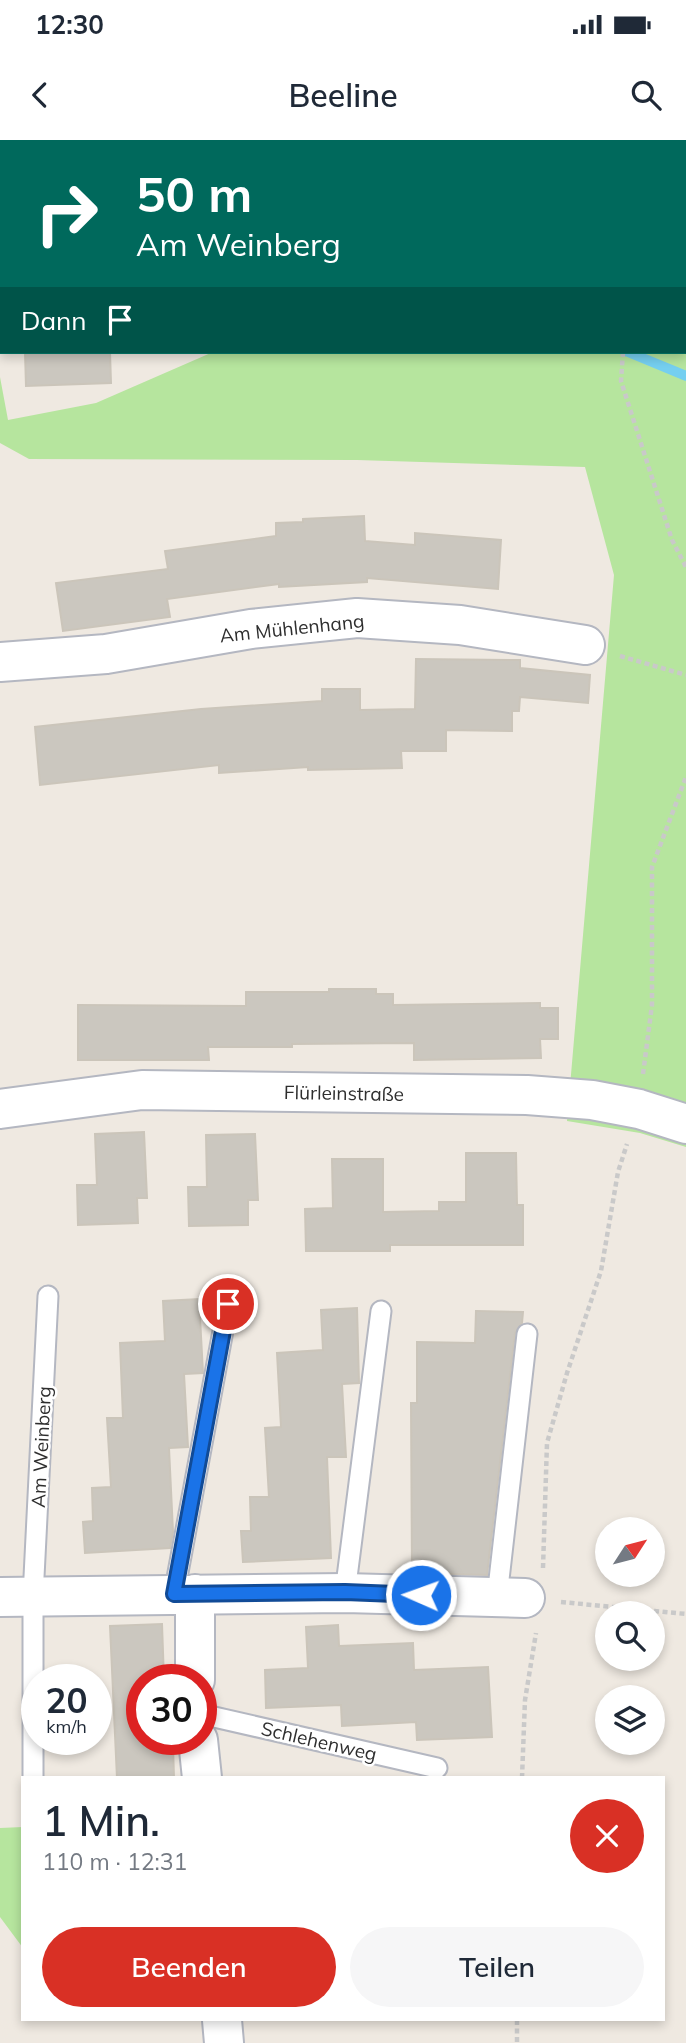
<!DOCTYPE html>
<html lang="de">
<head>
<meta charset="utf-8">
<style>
  :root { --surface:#fff; --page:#f6f6f7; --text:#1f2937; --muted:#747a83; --accent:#d93025 }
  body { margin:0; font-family:Mulish,sans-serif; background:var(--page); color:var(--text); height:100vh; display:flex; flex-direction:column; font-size:26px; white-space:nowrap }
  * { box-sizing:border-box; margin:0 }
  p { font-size:23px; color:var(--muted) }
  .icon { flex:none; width:38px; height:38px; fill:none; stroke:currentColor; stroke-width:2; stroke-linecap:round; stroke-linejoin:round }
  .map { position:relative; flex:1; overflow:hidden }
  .details { position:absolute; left:21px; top:1636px; width:644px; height:245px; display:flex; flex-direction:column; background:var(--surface); border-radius:0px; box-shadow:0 4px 10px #0003 }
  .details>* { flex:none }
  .banner { position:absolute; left:0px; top:0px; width:686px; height:214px; box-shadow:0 4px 10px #0003; background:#00695c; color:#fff; overflow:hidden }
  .needle { width:46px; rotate:54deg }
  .tools { position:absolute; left:595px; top:1377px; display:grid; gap:14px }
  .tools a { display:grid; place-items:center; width:70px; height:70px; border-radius:50%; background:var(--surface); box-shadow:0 4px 10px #0003; font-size:35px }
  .speed { position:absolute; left:21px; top:1524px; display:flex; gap:14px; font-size:35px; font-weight:700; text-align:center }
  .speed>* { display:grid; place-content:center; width:91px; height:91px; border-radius:50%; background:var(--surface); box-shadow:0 4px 10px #0003; line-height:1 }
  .speed small { font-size:18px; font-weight:400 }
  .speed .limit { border:10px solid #d22; background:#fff; color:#111 }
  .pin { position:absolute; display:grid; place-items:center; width:60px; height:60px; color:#fff; margin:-30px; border:4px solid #fff; border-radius:50%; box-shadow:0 2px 7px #0007 }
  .me { position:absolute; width:77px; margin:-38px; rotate:272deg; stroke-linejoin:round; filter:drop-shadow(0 0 5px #0008) }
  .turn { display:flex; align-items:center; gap:24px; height:147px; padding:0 21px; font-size:32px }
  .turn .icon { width:91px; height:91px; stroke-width:2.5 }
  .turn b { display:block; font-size:49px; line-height:60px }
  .then { display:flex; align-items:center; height:66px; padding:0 21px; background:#0003; gap:14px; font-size:26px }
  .round { display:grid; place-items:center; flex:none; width:74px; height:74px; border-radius:37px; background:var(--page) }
  .overview { display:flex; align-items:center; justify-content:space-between; height:119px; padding:0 21px }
  h1 { font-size:42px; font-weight:600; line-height:52px }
  .primary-button { display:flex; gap:14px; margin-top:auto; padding:14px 21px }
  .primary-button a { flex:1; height:80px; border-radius:42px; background:var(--accent); color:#fff; font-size:28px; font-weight:600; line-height:80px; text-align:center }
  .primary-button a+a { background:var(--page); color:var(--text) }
  .status { display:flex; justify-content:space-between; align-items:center; height:49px; padding:0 35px; background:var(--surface); direction:ltr }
  .status svg { height:19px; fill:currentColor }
  header { display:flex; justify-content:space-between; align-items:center; height:91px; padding:0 21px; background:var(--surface); font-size:32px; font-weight:600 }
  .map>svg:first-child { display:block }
  .green { fill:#b6e59e }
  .pitch { fill:#c9ec9a }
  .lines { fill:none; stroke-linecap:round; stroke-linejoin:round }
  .stream { stroke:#75cff0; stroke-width:10 }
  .building { fill:#cbc7bf; stroke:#cbc5ba; stroke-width:2 }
  .lane-casing { stroke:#b4b7c1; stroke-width:23 }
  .street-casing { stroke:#b4b7c1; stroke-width:42 }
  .path { stroke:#c9c9c9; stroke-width:4.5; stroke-dasharray:5 3.5; stroke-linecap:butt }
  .lane { stroke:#fff; stroke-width:19 }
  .street { stroke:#fff; stroke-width:38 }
  .route-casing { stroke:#114b97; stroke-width:18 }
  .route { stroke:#1a73e8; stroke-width:12 }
  .labels { text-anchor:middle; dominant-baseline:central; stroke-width:5; stroke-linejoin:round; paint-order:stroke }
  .street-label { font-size:19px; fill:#2e2e2e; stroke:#fff }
</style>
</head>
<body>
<div class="status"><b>12:30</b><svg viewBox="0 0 49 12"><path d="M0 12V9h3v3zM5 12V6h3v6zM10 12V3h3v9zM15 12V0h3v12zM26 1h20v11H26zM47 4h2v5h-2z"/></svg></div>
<header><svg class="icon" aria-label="back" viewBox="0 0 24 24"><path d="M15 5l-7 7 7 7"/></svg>Beeline<svg class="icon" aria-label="search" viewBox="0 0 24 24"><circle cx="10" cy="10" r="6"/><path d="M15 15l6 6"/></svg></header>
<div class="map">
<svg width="686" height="1903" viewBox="0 0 686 1903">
  <rect width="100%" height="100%" fill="#efe9e1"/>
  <path class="green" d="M0,0L22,2H2L0,177Z
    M425,0H686V1007L640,993L567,981L614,435L585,327L357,320L29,319L0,303V237L8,280L96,263L213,212H684V2Z
    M23,1687V1808L0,1777V1688Z"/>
  <path class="pitch" d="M32,0H213V2H32Z
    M240,0H425V2H240Z"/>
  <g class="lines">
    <path class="stream" d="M484,2V0
      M684,146L686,145
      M628,212L686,236"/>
  </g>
  <path class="building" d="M25,212H110L111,243L26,246Z
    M364,376L365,401L415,405V393L501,400L498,449L367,438V442L279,447V444L167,459L170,477L63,491L56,443L168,429L165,411L276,396V383L303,382V379Z
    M416,519L520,520V528L590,535L588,563L520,557L519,571H512V591L446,590V611H401L402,628L308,630V627L219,633V625L40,645L35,587L201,569L322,561V549H360V570L415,569Z
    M329,849H376V854H393V865L540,863V868H558V899H540L541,918L414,920V903L292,904V907H208L209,920H78V865L246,866V852H329Z
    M144,992L147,1058H137L138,1083L78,1085L77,1045H97L95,994Z
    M255,994L258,1060H248V1085L189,1086L188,1047H207L206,995Z
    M466,1013H516L517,1065H523V1105H390V1111H306L305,1069L333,1068L332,1019H383V1072L439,1071V1062H466Z
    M199,1159L203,1233L184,1234L188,1307L169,1308L173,1392L170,1408L85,1413L83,1382L93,1381L92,1348L111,1347L107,1278H123L120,1203L165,1201L163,1161Z
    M357,1168L359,1243L342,1244L346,1317H327L331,1418L243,1422L241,1391H251L250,1357H269L265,1288L281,1287L277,1213L323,1210L321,1170Z
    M476,1171L523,1172L522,1183L515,1193L487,1435L412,1433L411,1263H417V1202L475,1203Z
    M162,1484L164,1540H142V1600H169L170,1605H173L174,1638H117L110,1486Z
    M338,1485L339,1506L413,1503L414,1530L488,1527L492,1597L417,1600L416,1582L342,1586L341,1565L266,1568L265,1530L308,1528L306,1487Z"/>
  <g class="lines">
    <g class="lane-casing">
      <path id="lane" d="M345,1453L381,1171
        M174,1454L228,1164
        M497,1457L527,1194
        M201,1574L437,1628
        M33,1638V1457L48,1156"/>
    </g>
    <g class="street-casing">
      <path id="street" d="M0,522L106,514L251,489L357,478L460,485L585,505
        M0,969L142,950L527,955L592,960L639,969L686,984
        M195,1454V1540
        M0,1457L345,1453L525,1458
        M198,1600L202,1638
        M222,1880L224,1903"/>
    </g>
    <path class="path" d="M620,2L621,0
      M0,171L2,172
      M623,212L621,241L672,400L686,427
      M620,516L686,535
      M643,934L652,865V727L686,637
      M543,1428L547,1303L567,1233L601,1131L618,1032L627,1004
      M561,1462L686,1474
      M522,1638L525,1560L536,1493
      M517,1880V1903"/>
    <use href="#lane" class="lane"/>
    <use href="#street" class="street"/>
  </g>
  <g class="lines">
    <g class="route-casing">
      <path id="route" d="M228,1164L174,1454L345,1452L421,1455"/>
    </g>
    <use href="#route" class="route"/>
  </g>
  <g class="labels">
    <g class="street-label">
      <text transform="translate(292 488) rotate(-6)">Am Mühlenhang</text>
      <text transform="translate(344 953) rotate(1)">Flürleinstraße</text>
      <text transform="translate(41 1307) rotate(-87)">Am Weinberg</text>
      <text transform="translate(319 1601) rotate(13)">Schlehenweg</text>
    </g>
  </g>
</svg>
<div class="tools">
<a><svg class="needle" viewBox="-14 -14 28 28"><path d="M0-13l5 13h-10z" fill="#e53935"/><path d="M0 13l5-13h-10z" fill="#747a83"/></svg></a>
<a><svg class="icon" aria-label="search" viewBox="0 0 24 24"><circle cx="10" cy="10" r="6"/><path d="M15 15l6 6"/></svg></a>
<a><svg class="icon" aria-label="layers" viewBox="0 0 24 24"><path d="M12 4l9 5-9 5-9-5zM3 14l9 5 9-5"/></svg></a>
</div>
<div class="speed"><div>20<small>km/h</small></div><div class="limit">30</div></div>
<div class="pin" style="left:228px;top:1164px;background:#d93025"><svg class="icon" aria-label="arrive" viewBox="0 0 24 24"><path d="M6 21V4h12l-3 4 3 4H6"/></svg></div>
<svg class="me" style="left:421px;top:1455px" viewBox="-20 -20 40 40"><circle r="17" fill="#1a73e8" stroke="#fff" stroke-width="3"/><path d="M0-11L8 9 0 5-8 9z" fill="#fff"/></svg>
<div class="banner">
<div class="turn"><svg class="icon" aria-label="right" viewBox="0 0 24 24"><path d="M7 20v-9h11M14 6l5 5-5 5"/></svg><div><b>50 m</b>Am Weinberg</div></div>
<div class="then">Dann<svg class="icon" aria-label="arrive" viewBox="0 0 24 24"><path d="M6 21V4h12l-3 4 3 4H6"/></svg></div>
</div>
<section class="details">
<div class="overview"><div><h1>1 Min.</h1><p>110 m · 12:31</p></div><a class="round" style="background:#d93025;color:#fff"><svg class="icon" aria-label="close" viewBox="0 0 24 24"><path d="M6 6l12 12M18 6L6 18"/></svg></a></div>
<div class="primary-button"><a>Beenden</a><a>Teilen</a></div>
</section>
</div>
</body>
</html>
